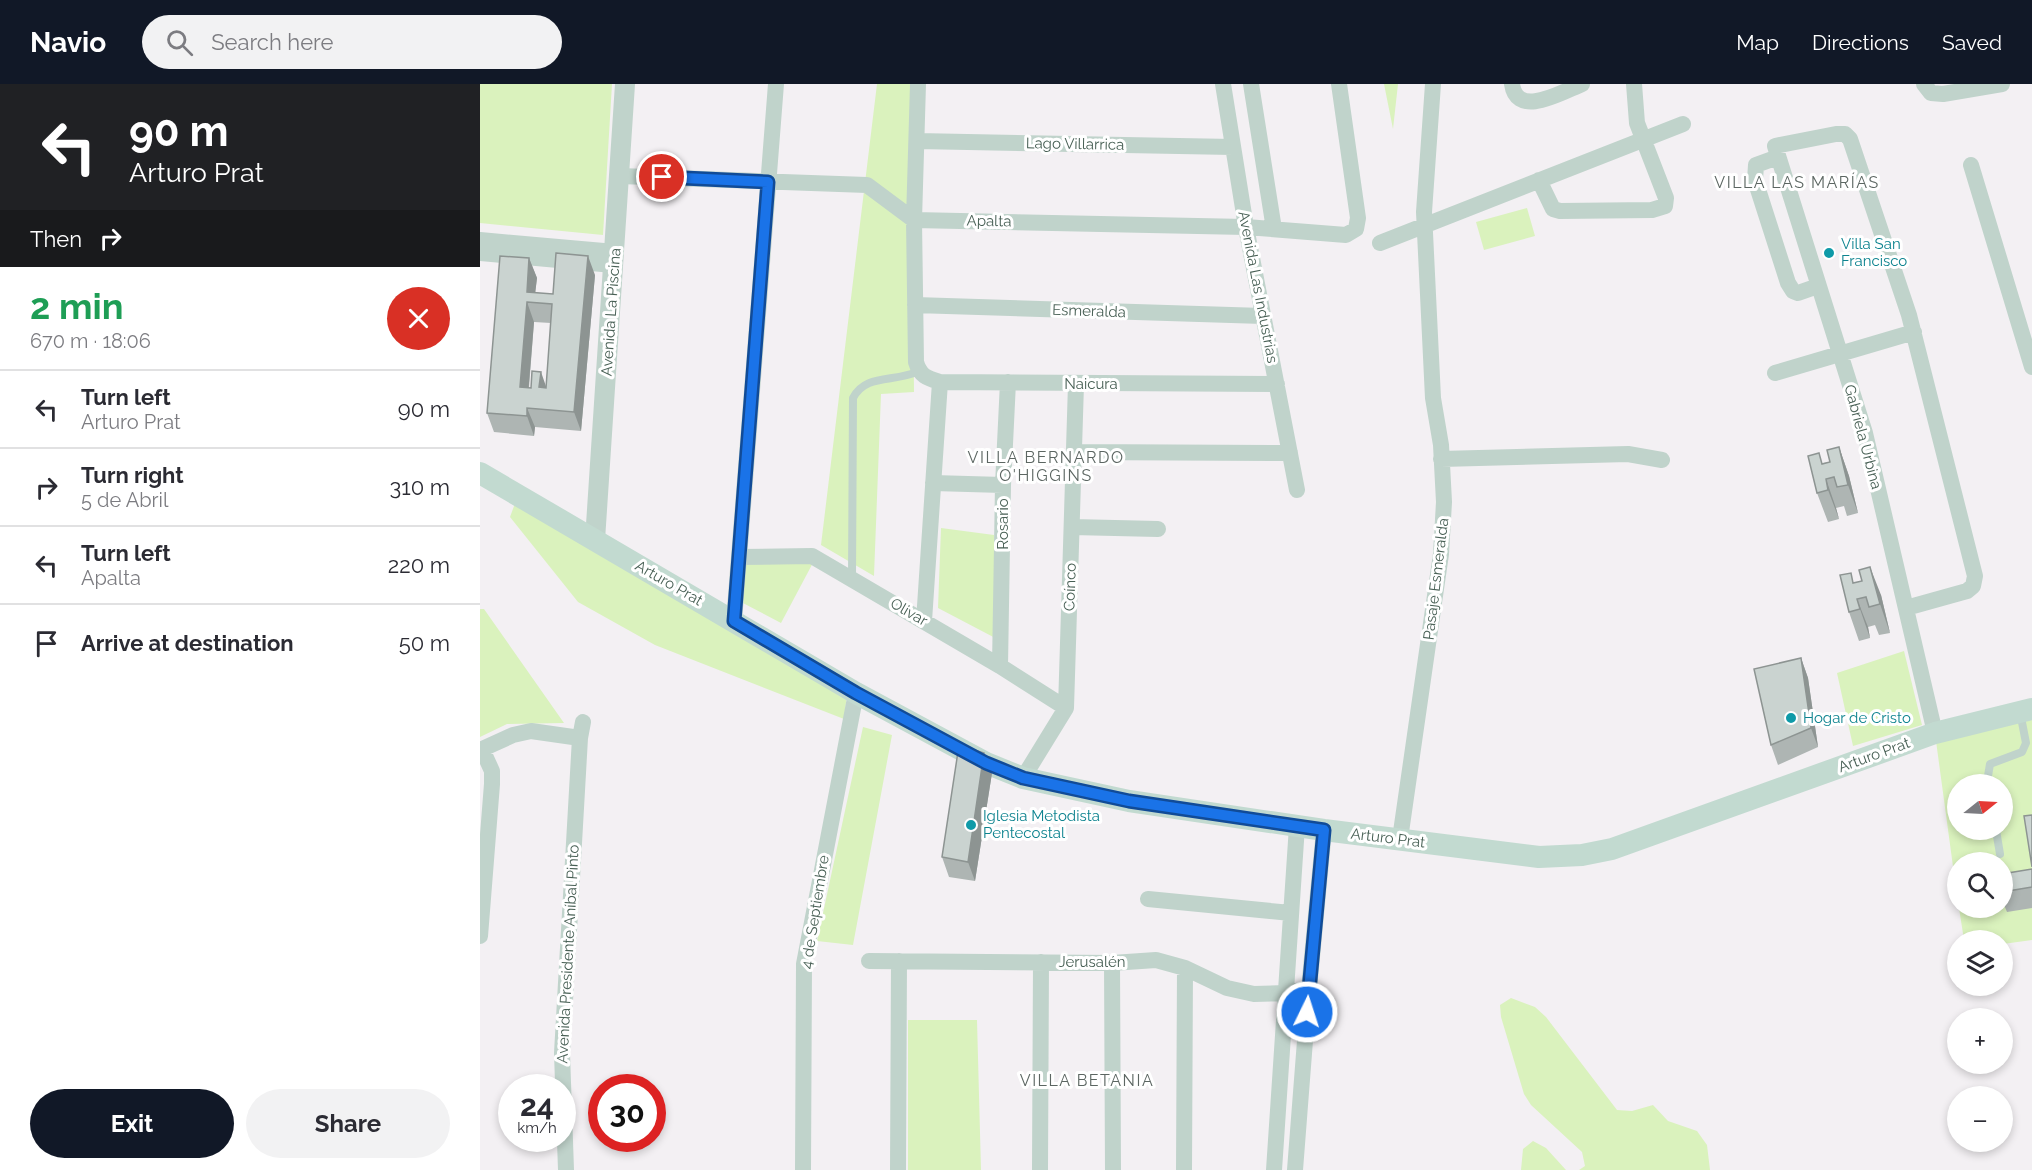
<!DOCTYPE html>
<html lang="en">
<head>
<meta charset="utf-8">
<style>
  :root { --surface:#fff; --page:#f2f2f3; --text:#2b2b33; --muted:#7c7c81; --line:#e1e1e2; --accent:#111827 }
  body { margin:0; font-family:Raleway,sans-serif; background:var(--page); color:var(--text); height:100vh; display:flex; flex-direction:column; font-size:22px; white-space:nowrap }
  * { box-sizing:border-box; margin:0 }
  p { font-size:20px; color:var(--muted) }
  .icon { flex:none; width:33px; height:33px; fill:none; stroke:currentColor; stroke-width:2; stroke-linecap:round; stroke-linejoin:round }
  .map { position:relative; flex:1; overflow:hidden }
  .panel { display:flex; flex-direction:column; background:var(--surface); width:480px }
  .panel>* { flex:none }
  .hud { background:#202124; color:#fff; overflow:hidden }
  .needle { width:39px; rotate:72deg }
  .buttons { position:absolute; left:1467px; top:690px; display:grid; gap:12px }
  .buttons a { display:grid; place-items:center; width:66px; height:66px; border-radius:50%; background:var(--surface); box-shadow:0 3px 9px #0003; font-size:30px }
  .speed { position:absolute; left:18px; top:990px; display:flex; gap:12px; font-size:30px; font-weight:700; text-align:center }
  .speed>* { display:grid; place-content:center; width:78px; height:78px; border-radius:50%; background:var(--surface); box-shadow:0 3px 9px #0003; line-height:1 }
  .speed small { font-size:15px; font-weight:400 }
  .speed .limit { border:9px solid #d22; background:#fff; color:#111 }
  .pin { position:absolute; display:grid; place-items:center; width:51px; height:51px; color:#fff; margin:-26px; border:3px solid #fff; border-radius:50%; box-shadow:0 2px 6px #0007 }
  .me { position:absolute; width:66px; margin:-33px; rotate:4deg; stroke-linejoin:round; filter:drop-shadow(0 0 4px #0008) }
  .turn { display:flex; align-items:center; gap:21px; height:126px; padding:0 30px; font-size:27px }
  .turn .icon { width:78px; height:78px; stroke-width:2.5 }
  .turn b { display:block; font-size:42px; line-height:51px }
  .then { display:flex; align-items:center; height:57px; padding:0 30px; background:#0003; gap:12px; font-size:22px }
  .round { display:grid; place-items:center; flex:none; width:63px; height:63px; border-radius:32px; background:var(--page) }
  .overview { display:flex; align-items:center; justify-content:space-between; height:102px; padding:0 30px }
  h1 { font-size:36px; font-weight:700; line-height:45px; color:#1e9e55 }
  .cta { display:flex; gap:12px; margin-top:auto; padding:12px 30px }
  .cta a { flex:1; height:69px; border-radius:36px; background:var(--accent); color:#fff; font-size:24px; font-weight:700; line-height:69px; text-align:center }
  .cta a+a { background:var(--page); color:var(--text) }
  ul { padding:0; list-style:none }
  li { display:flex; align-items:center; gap:18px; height:78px; padding:0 30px; border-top:2px solid var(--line) }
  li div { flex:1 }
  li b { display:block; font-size:22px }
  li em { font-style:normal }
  header { display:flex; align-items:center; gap:36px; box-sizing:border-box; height:84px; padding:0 30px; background:var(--accent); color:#fff }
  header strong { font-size:28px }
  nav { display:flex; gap:33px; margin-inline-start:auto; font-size:21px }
  .search { width:420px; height:54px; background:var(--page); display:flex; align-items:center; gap:15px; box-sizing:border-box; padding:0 21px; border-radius:33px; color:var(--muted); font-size:22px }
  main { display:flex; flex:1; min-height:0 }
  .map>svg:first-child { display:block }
  .green { fill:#daf2bd; fill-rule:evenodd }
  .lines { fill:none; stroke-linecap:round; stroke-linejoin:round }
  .service { stroke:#c0d3cb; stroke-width:8 }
  .minor { stroke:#c0d3cb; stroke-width:16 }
  .tertiary { stroke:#c0d3cb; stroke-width:20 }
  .secondary { stroke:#c2dad0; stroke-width:22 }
  .wall { fill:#aeb5b3; fill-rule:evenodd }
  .shaded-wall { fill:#8d9492 }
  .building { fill:#cad3d0; stroke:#8d9492; stroke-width:1.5; fill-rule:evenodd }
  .route-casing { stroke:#114b97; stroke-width:15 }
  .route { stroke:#1a73e8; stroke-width:10 }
  .culture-dot { fill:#0f9aa8; stroke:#fff; stroke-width:2 }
  .labels { text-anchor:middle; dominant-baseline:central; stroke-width:6; stroke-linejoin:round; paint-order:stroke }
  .street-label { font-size:15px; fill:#475f54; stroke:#fff }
  .culture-label { font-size:15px; fill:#0d838f; stroke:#fff; text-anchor:start }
  .neighbourhood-label { font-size:16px; letter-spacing:1.5px; fill:#5c6662; stroke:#fff }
</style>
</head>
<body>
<header>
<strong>Navio</strong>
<div class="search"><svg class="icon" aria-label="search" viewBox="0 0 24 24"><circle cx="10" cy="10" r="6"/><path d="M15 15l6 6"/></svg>Search here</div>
<nav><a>Map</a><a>Directions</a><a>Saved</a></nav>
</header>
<main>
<section class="panel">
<div class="hud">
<div class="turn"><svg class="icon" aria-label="left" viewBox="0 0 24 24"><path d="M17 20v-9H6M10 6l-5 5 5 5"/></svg><div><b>90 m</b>Arturo Prat</div></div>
<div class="then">Then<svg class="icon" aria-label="right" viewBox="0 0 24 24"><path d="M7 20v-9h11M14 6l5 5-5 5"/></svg></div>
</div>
<div class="overview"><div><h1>2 min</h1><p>670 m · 18:06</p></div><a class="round" style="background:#d93025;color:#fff"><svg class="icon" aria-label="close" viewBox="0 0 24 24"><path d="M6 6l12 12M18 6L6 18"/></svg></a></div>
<ul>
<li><svg class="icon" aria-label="left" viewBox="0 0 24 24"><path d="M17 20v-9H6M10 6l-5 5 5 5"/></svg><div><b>Turn left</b><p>Arturo Prat</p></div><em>90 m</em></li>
<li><svg class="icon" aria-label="right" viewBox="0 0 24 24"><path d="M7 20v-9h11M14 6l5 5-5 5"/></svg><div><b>Turn right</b><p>5 de Abril</p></div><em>310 m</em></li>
<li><svg class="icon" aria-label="left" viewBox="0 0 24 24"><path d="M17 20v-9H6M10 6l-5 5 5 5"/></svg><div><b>Turn left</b><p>Apalta</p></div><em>220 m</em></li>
<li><svg class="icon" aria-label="arrive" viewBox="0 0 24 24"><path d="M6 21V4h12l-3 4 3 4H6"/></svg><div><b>Arrive at destination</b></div><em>50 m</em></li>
</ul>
<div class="cta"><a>Exit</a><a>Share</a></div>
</section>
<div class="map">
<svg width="1552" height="1086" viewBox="0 0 1552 1086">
  <rect width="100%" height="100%" fill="#f3f0f3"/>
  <path class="green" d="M0,0H132L123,151L0,139Z
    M397,0H431L434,308L401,310L394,492L341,461Z
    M904,0H918L913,45Z
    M1047,124L1055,152L1004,166L996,138Z
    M37,414L368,602L364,635L175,561L98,518L30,433Z
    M461,444L514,451L519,556L458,524Z
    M266,467L335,475L301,539L261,518Z
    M0,525H4L84,639L27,640L0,653Z
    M1424,567L1442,641L1373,662L1357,589Z
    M1552,631V856L1523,860L1522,856H1484L1479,824H1522V778H1478L1477,812L1456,657ZM1478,700H1522V746H1478Z
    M383,643L412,651L373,861L337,857Z
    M1031,914L1055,923L1066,933L1137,1026L1152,1027L1173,1021L1188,1037L1217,1047L1227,1061L1230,1086H1099L1105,1082L1102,1068L1051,1021L1044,1010L1021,933L1020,921Z
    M428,936H497L501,1086H428Z
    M1053,1057L1066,1064L1086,1086H1041L1043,1065Z"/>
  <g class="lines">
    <path class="service" d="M372,495L373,314C386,289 414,299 439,287
      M1509,700L1508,692L1510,680L1542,668L1546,659L1540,628
      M1516,746L1520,770"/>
    <path class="minor" d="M438,0L434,136L436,278C440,292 447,294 460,298L797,300
      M743,0L766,143L817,406
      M771,0L794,145
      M1032,0C1037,35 1082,8 1102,0
      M1444,0L1451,9L1463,10L1522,0
      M437,57L753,63
      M1298,73L1276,81L1275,96L1308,199L1313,207L1318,209L1338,202
      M1491,81L1552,283
      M140,92L387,101L434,136L766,143L866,151L876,145L878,134L859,0
      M1059,96L1073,125L1080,127L1172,126L1185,122L1186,114L1157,39L1154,0
      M0,156L135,168
      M900,159L1203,40
      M0,169L133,181
      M435,221L783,232
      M1295,289L1434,248
      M594,368L810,369
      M961,375L1148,370L1182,376
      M453,399L523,401
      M592,443L678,445
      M259,473L332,472L520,582L586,624
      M1426,524L1487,507L1493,502L1495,492L1429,231L1370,55L1365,50H1356L1295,62L1385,349L1455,649
      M254,537L296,0
      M444,537L460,298
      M520,582L523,401L528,298
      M0,666L33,651L51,647L100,654L103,638
      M543,694L586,624L596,300
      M920,755L961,470L964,418L961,361L953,314L944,128L953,0
      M668,815L811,829
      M0,852L12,700V687L2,665
      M389,877L632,879L676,876L705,884L747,904L774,910L806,909L829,905
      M632,879L633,1086
      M86,1086L82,969L100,654
      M323,1086L324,880L376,609
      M418,1086L419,877
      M560,1086L561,878
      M704,1086L705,884
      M794,1086L817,742
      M815,1086L829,905L844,746"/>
    <path class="tertiary" d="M115,456L145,0"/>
    <path class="secondary" d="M0,389L376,609L506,679L543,694L649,717L844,746L1059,773L1102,771L1132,765L1455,649L1552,625"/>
  </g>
  <path class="wall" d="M49,174L57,194L55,209L73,210L115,191L101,347L55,343L54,352L14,348L7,329ZM54,238L71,239L66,303L49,304Z
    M1359,363L1369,392L1378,429L1367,432L1364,422L1356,424L1359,435L1348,438L1337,409L1343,379L1350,378Z
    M1382,497L1401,511L1410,549L1399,551L1395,541L1388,543L1390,554L1379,557L1369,528L1374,499Z
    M1321,574L1328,594L1338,663L1298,681L1291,661Z
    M512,689L495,797L469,793L462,773Z
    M1552,785V824L1527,828L1522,816V790Z"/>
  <path class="shaded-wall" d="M108,172L115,191L101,347L94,328Z
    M49,174L57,194L54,219L47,208Z
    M47,218L54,238L47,323L40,303Z
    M61,288L68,308L59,303Z
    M47,324L55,343L54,352L47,332Z
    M1359,363L1369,392L1378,429L1368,401Z
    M1346,395L1356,424L1359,435L1348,406Z
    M1390,483L1401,511L1410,549L1400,520Z
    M1377,515L1388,543L1390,554L1380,525Z
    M1321,574L1328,594L1338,663L1331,644Z
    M504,669L512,689L495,797L488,778Z"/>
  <path class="building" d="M76,169L108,172L94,328L47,324V332L7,329L20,172L49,174L47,208L73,210ZM47,218L72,220L66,304L59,303L61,288L52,287L51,304L40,303Z
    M1359,363L1368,401L1357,403L1354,393L1346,395L1348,406L1337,409L1328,372L1339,369L1342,380L1350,378L1347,366Z
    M1390,483L1400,520L1389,523L1386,513L1377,515L1380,525L1369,528L1360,491L1371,489L1373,499L1382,497L1379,486Z
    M1321,574L1331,644L1291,661L1274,585Z
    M479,661L504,669L488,778L462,773Z
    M1552,731V783L1544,732Z
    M1552,785V803L1522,808V790Z"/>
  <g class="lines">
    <g class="route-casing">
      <path id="route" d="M182,93L288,98L254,537L376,609L506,679L543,694L649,717L844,746L827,928"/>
    </g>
    <use href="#route" class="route"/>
  </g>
  <g class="culture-dot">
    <circle cx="1349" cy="169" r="6"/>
    <circle cx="1311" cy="634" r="6"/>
    <circle cx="491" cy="741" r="6"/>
  </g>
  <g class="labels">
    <g class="street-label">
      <text transform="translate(595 60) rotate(1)">Lago Villarrica</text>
      <text transform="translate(509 137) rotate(1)">Apalta</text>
      <text transform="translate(778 203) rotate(79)">Avenida Las Industrias</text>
      <text transform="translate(609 227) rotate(2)">Esmeralda</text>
      <text transform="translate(131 228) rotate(-86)">Avenida La Piscina</text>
      <text x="611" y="300">Naicura</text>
      <text transform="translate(1383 353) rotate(75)">Gabriela Urbina</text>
      <text transform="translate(523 440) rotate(-90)">Rosario</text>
      <text transform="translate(956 495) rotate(-83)">Pasaje Esmeralda</text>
      <text transform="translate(189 499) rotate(30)">Arturo Prat</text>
      <text transform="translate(590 503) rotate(-88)">Coínco</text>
      <text transform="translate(429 528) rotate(30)">Olivar</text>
      <text transform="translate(1394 671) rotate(-20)">Arturo Prat</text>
      <text transform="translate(908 754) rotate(7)">Arturo Prat</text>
      <text transform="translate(335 828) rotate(-81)">4 de Septiembre</text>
      <text transform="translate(88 870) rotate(-87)">Avenida Presidente Aníbal Pinto</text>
      <text x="612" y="878">Jerusalén</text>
    </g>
    <g class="culture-label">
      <text x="1361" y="160">Villa San<tspan x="1361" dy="17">Francisco</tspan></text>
      <text x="1323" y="634">Hogar de Cristo</text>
      <text x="503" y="732">Iglesia Metodista<tspan x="503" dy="17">Pentecostal</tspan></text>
    </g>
    <g class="neighbourhood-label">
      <text x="1317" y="98">VILLA LAS MARÍAS</text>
      <text x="566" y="373">VILLA BERNARDO<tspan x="566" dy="18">O'HIGGINS</tspan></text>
      <text x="607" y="996">VILLA BETANIA</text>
    </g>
  </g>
</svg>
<div class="buttons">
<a><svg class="needle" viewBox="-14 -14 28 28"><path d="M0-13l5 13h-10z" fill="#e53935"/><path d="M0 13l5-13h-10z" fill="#7c7c81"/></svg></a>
<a><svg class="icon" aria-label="search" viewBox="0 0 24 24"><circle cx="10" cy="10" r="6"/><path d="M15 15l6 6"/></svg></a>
<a><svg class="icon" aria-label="layers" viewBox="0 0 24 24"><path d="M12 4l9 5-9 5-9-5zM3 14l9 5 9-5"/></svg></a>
<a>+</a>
<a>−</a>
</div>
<div class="speed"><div>24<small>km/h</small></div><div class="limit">30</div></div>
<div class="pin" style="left:182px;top:93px;background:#d93025"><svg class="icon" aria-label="arrive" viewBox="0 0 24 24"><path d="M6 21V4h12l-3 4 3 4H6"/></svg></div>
<svg class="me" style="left:827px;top:928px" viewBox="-20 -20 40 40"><circle r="17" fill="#1a73e8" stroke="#fff" stroke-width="3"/><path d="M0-11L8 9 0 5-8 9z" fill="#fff"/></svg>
</div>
</main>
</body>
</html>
